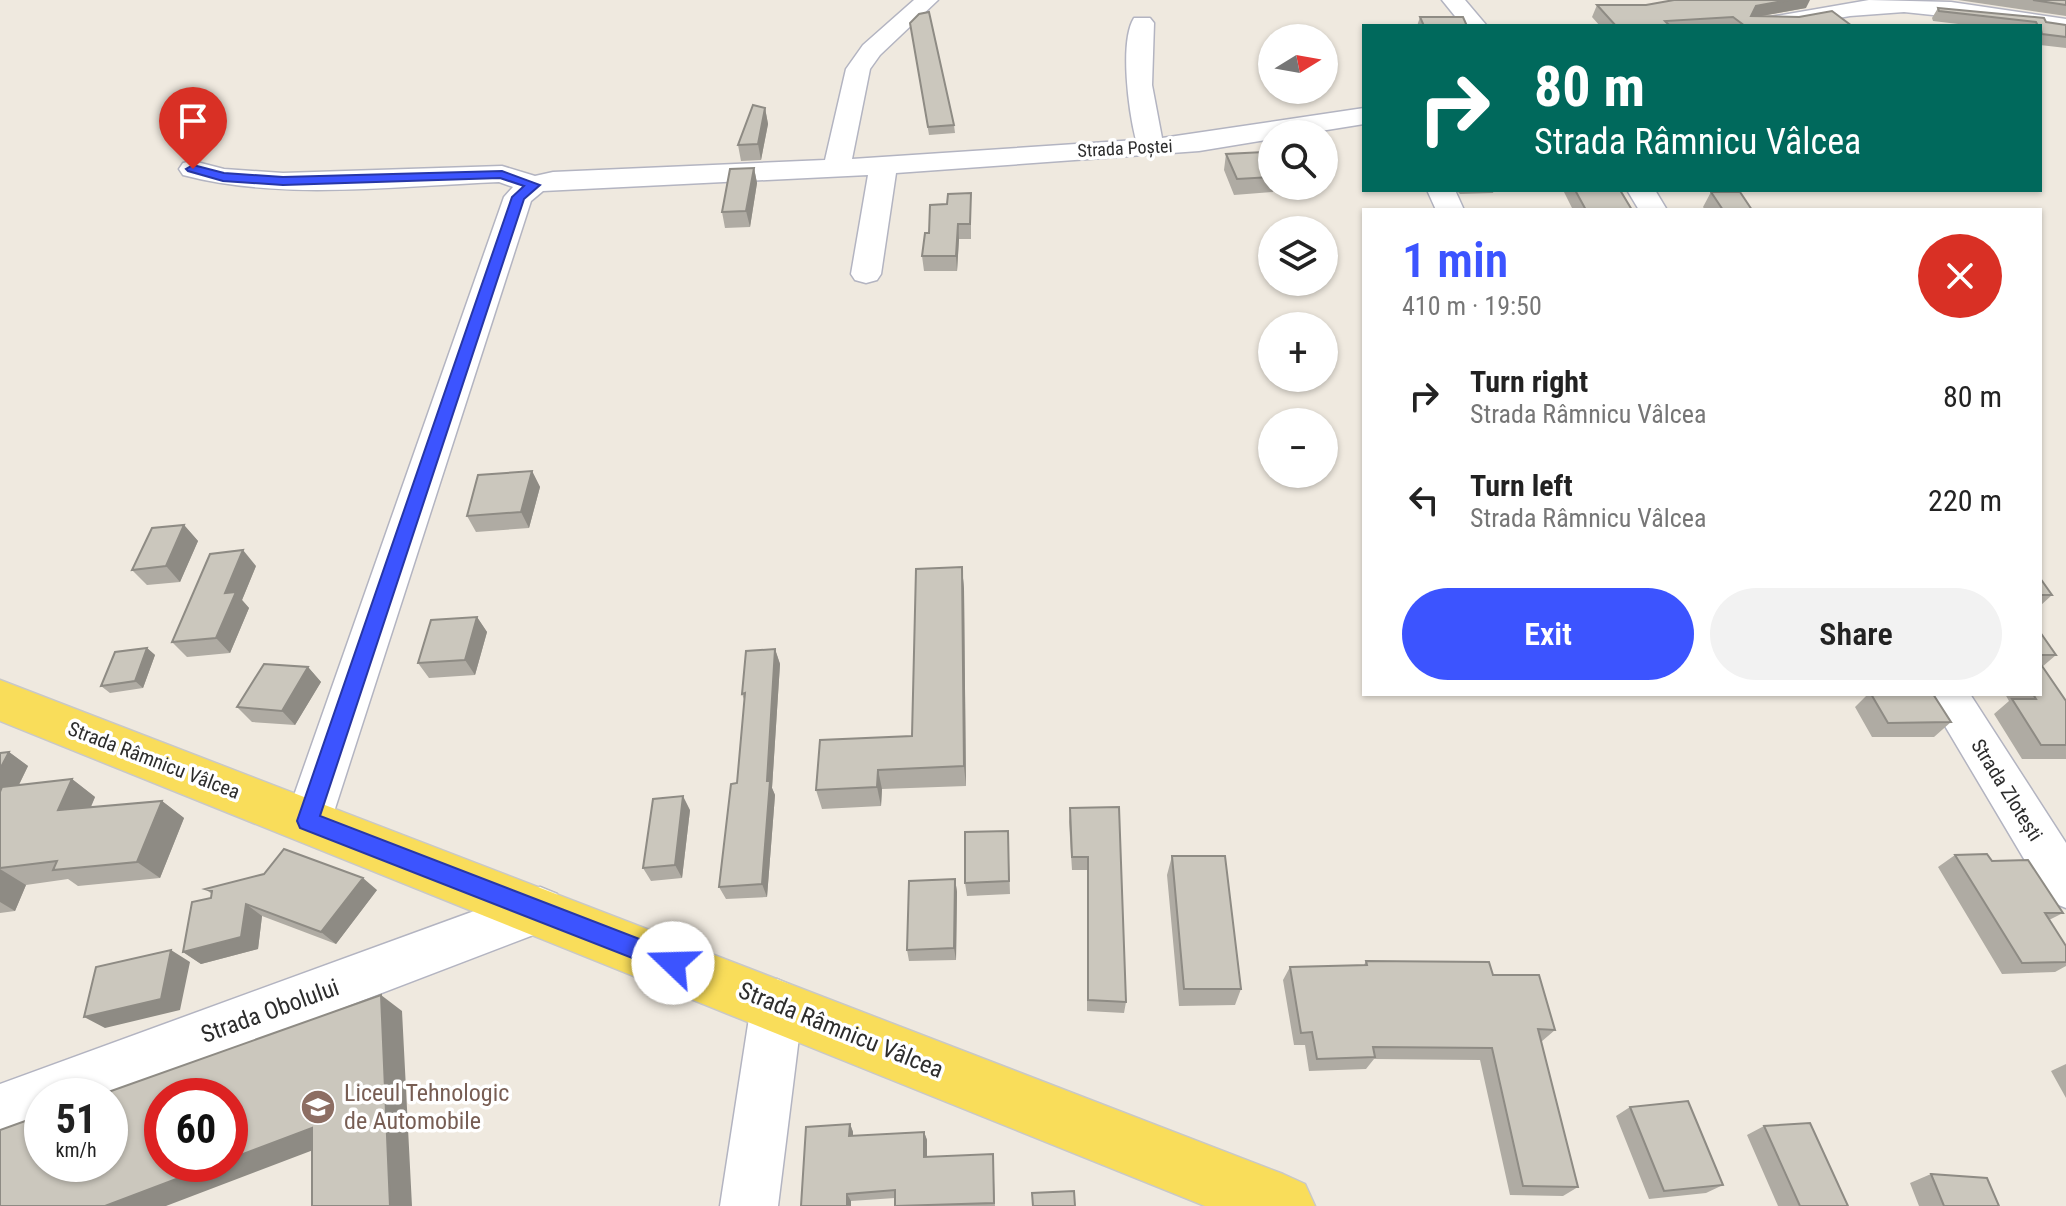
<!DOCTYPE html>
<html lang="en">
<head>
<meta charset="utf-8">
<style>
  :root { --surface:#fff; --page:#f2f2f2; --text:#222; --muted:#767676; --accent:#3c54ff }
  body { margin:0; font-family:"Roboto Condensed",sans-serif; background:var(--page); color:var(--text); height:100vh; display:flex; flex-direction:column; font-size:30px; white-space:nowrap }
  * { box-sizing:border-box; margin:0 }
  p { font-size:26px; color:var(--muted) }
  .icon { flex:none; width:44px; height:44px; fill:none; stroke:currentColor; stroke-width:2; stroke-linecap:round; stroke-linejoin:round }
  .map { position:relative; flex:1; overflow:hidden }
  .drawer { position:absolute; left:1362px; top:208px; width:680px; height:488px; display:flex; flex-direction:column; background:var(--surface); border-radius:0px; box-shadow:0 2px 6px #0004 }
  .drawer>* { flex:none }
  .top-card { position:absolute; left:1362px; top:24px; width:680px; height:168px; border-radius:0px; box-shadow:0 2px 6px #0004; background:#00695c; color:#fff; overflow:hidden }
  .needle { width:52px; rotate:79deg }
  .controls { position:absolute; left:1258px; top:24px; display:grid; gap:16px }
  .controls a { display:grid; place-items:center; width:80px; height:80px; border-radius:50%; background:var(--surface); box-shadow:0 2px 6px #0004; font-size:40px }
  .speed { position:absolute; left:24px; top:1078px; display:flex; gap:16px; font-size:40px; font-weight:700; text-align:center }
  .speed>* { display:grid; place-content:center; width:104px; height:104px; border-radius:50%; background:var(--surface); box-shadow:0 2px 6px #0004; line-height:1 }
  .speed small { font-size:20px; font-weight:400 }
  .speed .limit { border:12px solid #d22; background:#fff; color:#111 }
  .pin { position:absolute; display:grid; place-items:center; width:68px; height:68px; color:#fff; margin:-82px -34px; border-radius:50% 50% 50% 0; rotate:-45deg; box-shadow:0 0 8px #0007 }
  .pin .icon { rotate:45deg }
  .me { position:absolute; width:88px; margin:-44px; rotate:291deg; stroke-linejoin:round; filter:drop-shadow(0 0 6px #0008) }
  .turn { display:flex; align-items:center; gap:28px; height:168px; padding:0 40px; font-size:36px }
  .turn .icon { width:104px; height:104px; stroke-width:2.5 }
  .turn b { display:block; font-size:56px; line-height:68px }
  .round { display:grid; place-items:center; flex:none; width:84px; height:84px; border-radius:42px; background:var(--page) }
  .summary { display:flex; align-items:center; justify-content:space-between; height:136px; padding:0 40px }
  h1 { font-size:48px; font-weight:600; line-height:60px; color:var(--accent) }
  .button { display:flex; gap:16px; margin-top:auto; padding:16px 40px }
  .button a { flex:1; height:92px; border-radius:48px; background:var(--accent); color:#fff; font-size:32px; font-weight:600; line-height:92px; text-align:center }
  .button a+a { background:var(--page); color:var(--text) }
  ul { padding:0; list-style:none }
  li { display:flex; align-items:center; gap:24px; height:104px; padding:0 40px }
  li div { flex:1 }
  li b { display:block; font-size:30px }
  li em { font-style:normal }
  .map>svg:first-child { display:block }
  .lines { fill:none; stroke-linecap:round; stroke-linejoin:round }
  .minor-casing { stroke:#b3b4c1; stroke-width:3 }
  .major-casing { stroke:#c8c8c8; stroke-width:3 }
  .minor { fill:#fff; fill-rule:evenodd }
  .major { fill:#f9dd5a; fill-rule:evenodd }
  .wall { fill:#afaba3 }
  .shaded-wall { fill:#8e8b84 }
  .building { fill:#cbc7bd; stroke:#8e8b84; stroke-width:2 }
  .route { fill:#3c54ff; stroke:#2737a6; stroke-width:2 }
  .labels { text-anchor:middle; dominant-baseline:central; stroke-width:7; stroke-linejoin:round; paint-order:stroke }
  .far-street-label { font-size:18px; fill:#2d2d2d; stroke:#fff }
  .street-label { font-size:20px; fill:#2d2d2d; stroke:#fff }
  .near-street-label { font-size:24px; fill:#2d2d2d; stroke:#fff }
  .near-education-label { font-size:24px; fill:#785e54; stroke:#fff; text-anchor:start }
</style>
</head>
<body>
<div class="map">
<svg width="2066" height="1206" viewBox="0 0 2066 1206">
  <rect width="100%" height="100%" fill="#efe9df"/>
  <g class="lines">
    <g class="minor-casing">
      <path id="minor" d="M914,0H938L880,55L870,69L852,159L1136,140C1129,113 1119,42 1134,18H1150L1154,23L1152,85L1162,138L1364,108V124L1302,134H1272V139L1199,151L896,173L881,274L877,280L866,283L855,280L851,274L868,175L543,191L531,201L331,821L324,836L308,842L292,836L285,821L504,197L513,187L499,182C398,186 281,201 183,175L179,169L183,163L193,161L224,169L283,173L502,166L535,176L553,172L825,160L846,69L863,45Z
        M1442,0H1465L1487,26H1463Z
        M1869,0L1951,2L2066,19V33L2040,29V26L1904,12L1850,16L1793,26H1747L1751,21L1759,19Z
        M1427,190H1455L1464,210H1436Z
        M1627,190H1655L1667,210H1639Z
        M1926,694H1970L2066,843V908L2049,901Z
        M540,887L557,894L564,910L557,926L110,1097L42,1096V1122L0,1138V1084Z
        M777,979L795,987L803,1005L778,1206H720L751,1005L759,987Z"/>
    </g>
    <g class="major-casing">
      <path id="major" d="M0,680L1283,1174L1305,1184L1315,1206H1205L0,721Z"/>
    </g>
    <use href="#minor" class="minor"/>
    <use href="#major" class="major"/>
  </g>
  <path class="wall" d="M1958,0H2066V16Z
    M1597,5L1806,8L1761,16L1852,26H1600L1592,17Z
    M1938,8L2066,25V48L2040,45V26H1975L1933,21L1932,18Z
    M1420,17L1467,26H1417Z
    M910,23L954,125L955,133L929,135Z
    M765,108L768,124L761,160L741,161L738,145Z
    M1266,142H1272V186H1274L1273,192L1234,195L1224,170L1226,154L1264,152Z
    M754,168L757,183L750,227L725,228L722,212Z
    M1456,190H1494L1493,193L1460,194Z
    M1563,190H1620L1632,210H1573Z
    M1711,192L1752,210H1705L1703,207Z
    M971,193V239H959L957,271H924L922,256L947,204Z
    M532,471L540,487L529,528L476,532L467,516Z
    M184,525L198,541L180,582L147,585L132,570Z
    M256,566L242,600L249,608L230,653L187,657L172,642Z
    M962,567L964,589L966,786L882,789L881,806L822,809L816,790L912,736Z
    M2040,578L2052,595L2040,606Z
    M477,617L487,632L475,675L429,678L418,663Z
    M2040,632L2056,655L2042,667L2066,701V759H2022L1994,714L2009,701L2005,694H2040Z
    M147,648L155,655L143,688L110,693L101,686Z
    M775,649L780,664L772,788L775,795L767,897L726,899L719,887L737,783L745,702L742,694Z
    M308,667L321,682L295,725L252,722L237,707Z
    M1868,694H1933L1951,722L1934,737H1872L1855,707Z
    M9,752L28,766L19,785L72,779L95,797L91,807L162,801L184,818L160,878L78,886L68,879L26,885L15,911L0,913V753Z
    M1119,807L1126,1002L1124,1013L1087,1011V870H1072L1069,822L1070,808Z
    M690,810L682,878L651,881L643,868Z
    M1008,831L1010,894L967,896L965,883Z
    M1955,855L1992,861L2063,913L2049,920L2066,946V966L2055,972L2002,974L1938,867Z
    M1172,856L1241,989L1235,1005L1179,1006L1167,875Z
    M955,879L957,892L956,960L909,961L907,950Z
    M205,889L377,890L336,944L262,916L258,949L201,964L183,952L211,898L212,894Z
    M1366,961L1493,975L1555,1030L1541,1042L1578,1187L1563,1196L1510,1195L1480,1060L1374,1059L1366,1069L1309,1071L1305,1045H1294L1283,980L1290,967L1364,965Z
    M2066,1064V1098L2051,1071Z
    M1630,1107L1723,1185L1706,1193L1649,1199L1616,1116Z
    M850,1124L853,1132V1136L924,1132L927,1140V1157L993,1154L995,1206H895V1198L851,1201V1206H801Z
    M1764,1126L1848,1206H1778L1747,1135Z
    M1931,1174L1999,1206H1919L1910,1183Z"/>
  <path class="shaded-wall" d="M1789,0H1810L1806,8L1750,18L1756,6Z
    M765,108L768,124L761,160L758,144Z
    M754,168L757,183L750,227L746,211Z
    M958,224L959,239L957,271L956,256Z
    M532,471L540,487L529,528L521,512Z
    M184,525L198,541L180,582L166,566Z
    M243,550L256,566L242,600L249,608L230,653L216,638L225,593Z
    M962,567L964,589L966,786L964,766Z
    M477,617L487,632L475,675L465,660Z
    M147,648L155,655L143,688L135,681Z
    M775,649L780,664L772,788L775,795L767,897L762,884Z
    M308,667L321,682L295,725L282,711Z
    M9,752L28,766L0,823V769Z
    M878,770L882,789L881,806L877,787Z
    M72,779L95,797L82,827L58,810Z
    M683,796L690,810L682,878L675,865Z
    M162,801L184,818L160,878L137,862Z
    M0,869L26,885L15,911L0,902Z
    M363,878L377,890L336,944L321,932Z
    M955,879L957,892L956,960L954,948Z
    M246,904L262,916L258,949L201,964L183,952Z
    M171,950L190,962L180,1010L105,1028L84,1017Z
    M381,995L402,1011L412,1206H390Z
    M850,1124L853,1132V1144L849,1136Z
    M312,1128L337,1141L166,1206H105L216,1164H230V1159Z
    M924,1132L927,1140V1164L924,1157Z
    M847,1194L851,1201V1206H847Z"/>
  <path class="building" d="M1674,0H1789L1756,6L1751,16L1799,17L1832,11L1852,26H1745L1733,17L1665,21L1670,26H1616L1597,5H1646Z
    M2033,0H2066V5Z
    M1938,8L2044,18L2046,22L2066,25V37L2042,34L2040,26H2038L2036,22L1939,11Z
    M929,12L954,125L928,127L910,23L919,14Z
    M1420,17H1463L1467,26H1424Z
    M753,105L765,108L758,144L738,145Z
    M1266,142H1272V154Z
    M1264,152L1272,169V177L1237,179L1226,154Z
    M754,168L746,211L722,212L730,169Z
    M1575,190H1620L1632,210H1586Z
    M1711,192H1740L1752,210H1723Z
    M971,193L970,224H958L956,256H922L925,233H929L930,205L947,204L948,194Z
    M532,471L521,512L467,516L478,475Z
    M184,525L166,566L132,570L152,528Z
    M243,550L225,593L236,592L216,638L172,642L210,554Z
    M962,567L964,766L878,770L877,787L816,790L820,740L912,736L916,569Z
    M2040,578L2052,595H2040Z
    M477,617L465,660L418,663L431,620Z
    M2040,632L2056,655H2040Z
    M147,648L135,681L101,686L115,652Z
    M775,649L767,781H770L762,884L719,887L731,784L737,783L745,693L742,694L746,651Z
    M2040,663L2066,701V745H2041L2012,699H2036L2033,694H2040Z
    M264,664L308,667L282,711L237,707Z
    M1871,694H1933L1951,722L1888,723Z
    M9,752L0,769V753Z
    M72,779L58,810L162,801L137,862L53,870L57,861L0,868V792L2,787Z
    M683,796L675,865L643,868L653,799Z
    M1119,807L1126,1002L1088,1000V857H1072L1070,808Z
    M1008,831L1009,881L965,883V832Z
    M284,849L363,878L321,932L246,904L241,937L183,952L192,902L211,898L212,891L205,889L264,874Z
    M1987,854L1992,861L2028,860L2063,913H2045L2066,946V962L2022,963L1955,855Z
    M1172,856H1225L1241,989H1184Z
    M955,879L954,948L907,950L909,881Z
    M171,950L161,999L84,1017L96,967Z
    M1366,961L1489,962L1493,975H1539L1555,1030L1538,1029L1578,1187L1523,1186L1492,1048L1373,1047L1375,1057L1317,1059L1312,1032L1301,1033L1290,967L1367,965Z
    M381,995L390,1206H312V1128L230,1159V1096H162V1164H216L105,1206H0V1130L42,1115V1164H110V1096H97Z
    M1688,1101L1723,1185L1664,1191L1630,1107Z
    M1810,1123L1848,1206H1800L1764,1126Z
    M850,1124L849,1136L924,1132V1157L993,1154L994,1203L895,1206V1190L847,1194V1206H801L806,1127Z
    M1931,1174L1987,1178L1999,1206H1944Z
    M1074,1191L1075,1206H1033L1032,1193Z"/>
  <path class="route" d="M193,165L224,173L283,177L502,171L540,185L524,199L320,816L681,955L684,963L681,971L673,974L300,828L297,821L512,197L524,186L500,178L283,185L223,181L188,171L186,169Z"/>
  <defs>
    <g id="university-disc" transform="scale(1.8)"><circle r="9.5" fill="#8d6e63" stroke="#fff"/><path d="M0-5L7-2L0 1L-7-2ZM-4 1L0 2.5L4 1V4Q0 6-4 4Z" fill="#fff"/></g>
  </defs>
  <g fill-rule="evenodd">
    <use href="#university-disc" x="318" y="1107"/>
  </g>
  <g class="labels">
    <g class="far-street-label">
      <text transform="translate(1125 148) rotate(-3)">Strada Poștei</text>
    </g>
    <g class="street-label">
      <text transform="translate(154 760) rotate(21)">Strada Râmnicu Vâlcea</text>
      <text transform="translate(2007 790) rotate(58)">Strada Zlotești</text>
    </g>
    <g class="near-street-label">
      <text transform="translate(270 1011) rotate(-20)">Strada Obolului</text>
      <text transform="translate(841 1030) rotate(22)">Strada Râmnicu Vâlcea</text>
    </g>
    <g class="near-education-label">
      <text x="344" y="1093">Liceul Tehnologic<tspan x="344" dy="28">de Automobile</tspan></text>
    </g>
  </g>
</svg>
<div class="controls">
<a><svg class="needle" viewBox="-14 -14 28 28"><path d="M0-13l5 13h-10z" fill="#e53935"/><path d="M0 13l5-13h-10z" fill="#767676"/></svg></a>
<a><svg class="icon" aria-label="search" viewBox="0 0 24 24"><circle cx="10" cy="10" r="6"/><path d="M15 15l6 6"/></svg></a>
<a><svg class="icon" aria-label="layers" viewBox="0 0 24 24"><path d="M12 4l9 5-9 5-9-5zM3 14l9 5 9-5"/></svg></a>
<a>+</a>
<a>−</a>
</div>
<div class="speed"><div>51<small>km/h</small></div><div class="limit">60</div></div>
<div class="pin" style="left:193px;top:169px;background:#d93025"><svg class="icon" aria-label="arrive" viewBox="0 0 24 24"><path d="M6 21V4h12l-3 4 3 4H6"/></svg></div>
<svg class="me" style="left:673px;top:963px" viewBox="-20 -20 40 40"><circle r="19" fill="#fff"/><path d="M0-13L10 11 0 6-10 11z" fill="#3c54ff"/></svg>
<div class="top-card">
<div class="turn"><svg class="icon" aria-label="right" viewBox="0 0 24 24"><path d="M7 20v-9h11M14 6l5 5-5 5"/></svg><div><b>80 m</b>Strada Râmnicu Vâlcea</div></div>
</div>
<section class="drawer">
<div class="summary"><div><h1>1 min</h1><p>410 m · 19:50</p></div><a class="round" style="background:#d93025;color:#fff"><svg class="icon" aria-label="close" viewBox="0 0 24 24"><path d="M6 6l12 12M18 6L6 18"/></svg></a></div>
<ul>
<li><svg class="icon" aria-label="right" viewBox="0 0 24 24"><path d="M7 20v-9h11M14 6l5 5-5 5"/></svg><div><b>Turn right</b><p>Strada Râmnicu Vâlcea</p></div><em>80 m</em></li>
<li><svg class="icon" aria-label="left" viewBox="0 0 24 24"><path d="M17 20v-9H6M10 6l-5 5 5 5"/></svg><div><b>Turn left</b><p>Strada Râmnicu Vâlcea</p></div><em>220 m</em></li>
</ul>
<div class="button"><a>Exit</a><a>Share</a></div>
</section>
</div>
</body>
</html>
